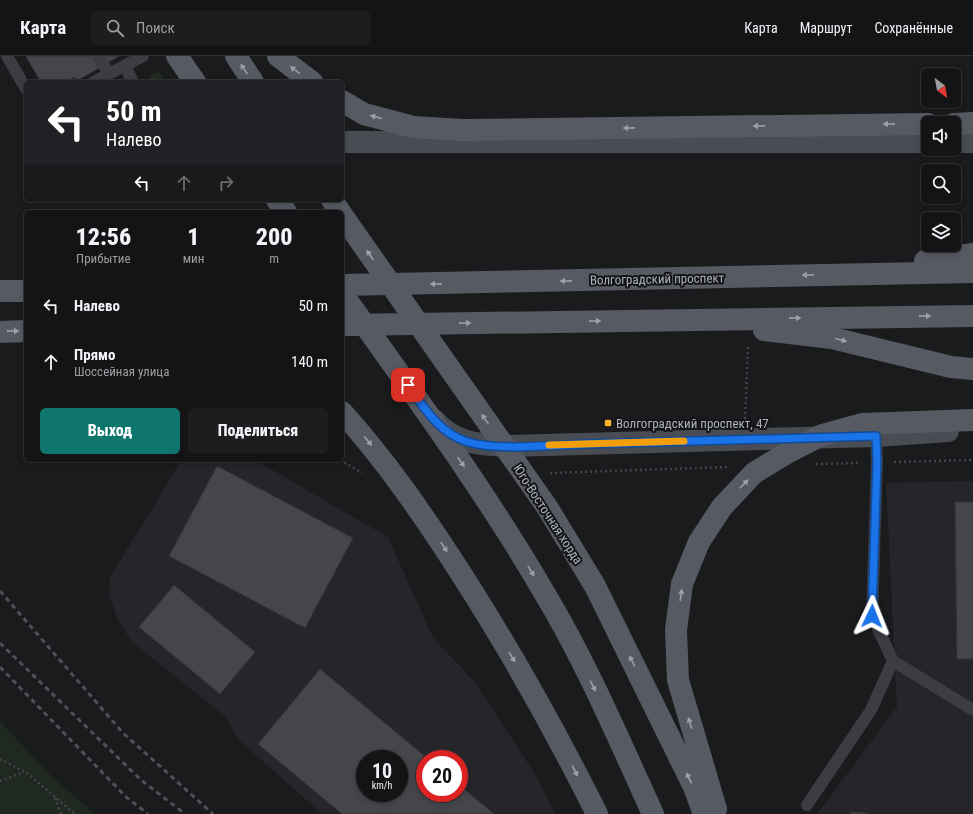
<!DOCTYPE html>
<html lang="ru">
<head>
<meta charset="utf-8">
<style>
  :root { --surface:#141416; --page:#1d1d1f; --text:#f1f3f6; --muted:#9d9ea1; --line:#333335; --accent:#0f766e }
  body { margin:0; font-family:"Roboto Condensed",sans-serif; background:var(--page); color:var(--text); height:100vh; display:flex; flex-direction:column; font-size:15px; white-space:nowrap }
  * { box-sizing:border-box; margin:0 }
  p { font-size:13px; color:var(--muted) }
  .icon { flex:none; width:22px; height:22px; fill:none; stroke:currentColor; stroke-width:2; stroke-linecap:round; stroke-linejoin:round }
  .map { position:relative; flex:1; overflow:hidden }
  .details { position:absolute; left:24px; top:154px; width:320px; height:252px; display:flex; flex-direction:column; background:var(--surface); border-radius:6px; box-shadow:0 2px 6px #0003,0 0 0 1px var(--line) }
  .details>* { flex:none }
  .hud { position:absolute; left:24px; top:24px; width:320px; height:122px; border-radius:6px; box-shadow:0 2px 6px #0003,0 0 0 1px var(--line); background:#202124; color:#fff; overflow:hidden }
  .needle { width:26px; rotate:148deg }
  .controls { position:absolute; left:921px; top:12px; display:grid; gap:8px }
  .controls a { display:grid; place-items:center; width:40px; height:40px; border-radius:6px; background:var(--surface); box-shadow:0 2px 6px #0003,0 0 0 1px var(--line); font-size:20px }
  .speed { position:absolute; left:356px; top:694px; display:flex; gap:8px; font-size:20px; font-weight:700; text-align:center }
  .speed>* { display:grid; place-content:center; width:52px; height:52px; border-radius:50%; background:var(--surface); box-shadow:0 2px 6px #0003,0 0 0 1px var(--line); line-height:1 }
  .speed small { font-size:10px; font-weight:400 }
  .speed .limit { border:6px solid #d22; background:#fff; color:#111 }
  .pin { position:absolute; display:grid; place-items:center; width:34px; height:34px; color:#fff; margin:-17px; border-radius:8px; box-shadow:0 2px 6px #0006 }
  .me { position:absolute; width:44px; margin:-22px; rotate:2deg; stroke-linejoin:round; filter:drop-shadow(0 0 3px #0008) }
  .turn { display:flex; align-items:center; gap:14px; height:84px; padding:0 16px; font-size:18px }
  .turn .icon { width:52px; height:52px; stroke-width:2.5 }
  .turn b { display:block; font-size:28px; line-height:34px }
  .lanes { display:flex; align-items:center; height:38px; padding:0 16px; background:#0003; justify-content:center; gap:20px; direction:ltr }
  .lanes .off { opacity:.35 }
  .eta { display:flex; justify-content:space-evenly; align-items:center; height:68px; text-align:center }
  .eta b { font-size:24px; font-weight:800; line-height:28px }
  .action { display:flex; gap:8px; margin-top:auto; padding:8px 16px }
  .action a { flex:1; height:46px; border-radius:6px; background:var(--accent); color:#fff; font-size:16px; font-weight:800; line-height:46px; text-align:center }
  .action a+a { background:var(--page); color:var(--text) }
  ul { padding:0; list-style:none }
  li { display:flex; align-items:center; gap:12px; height:56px; padding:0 16px }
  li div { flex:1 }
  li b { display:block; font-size:15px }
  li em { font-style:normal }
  header { display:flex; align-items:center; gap:24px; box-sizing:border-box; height:56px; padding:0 20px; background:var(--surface); border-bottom:1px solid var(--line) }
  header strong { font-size:19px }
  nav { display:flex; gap:22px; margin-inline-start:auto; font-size:14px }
  .search { width:280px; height:36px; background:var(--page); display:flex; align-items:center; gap:10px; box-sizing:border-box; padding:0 14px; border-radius:6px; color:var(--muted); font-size:15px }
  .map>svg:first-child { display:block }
  .built { fill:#26262a; fill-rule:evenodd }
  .green { fill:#202921 }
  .building { fill:#44464a; stroke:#343439; fill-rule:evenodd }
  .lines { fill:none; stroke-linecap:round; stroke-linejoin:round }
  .path { stroke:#41444a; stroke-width:2.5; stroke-dasharray:2 3; stroke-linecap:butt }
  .service { stroke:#3b3d43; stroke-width:12 }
  .secondary { stroke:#494c53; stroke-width:22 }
  .primary { stroke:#575a62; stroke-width:22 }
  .rail { stroke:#4e5158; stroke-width:3; stroke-dasharray:5 4; stroke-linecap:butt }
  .primary-bridge { stroke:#575a62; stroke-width:22 }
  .oneway { fill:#9ba0ab }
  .route-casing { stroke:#114b97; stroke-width:10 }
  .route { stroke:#1a73e8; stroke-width:7 }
  .slow { stroke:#f59e0b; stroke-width:7 }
  .poi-dot { fill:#ffb331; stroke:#151518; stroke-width:1.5 }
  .labels { text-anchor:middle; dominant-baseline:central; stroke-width:4; stroke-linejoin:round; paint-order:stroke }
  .street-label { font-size:13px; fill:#acb2bd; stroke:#151518 }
  .poi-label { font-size:13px; fill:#acb2bd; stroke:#151518; text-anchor:start }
</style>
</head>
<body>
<header>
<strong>Карта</strong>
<div class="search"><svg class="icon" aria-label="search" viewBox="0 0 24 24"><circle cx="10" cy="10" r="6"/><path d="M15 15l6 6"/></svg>Поиск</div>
<nav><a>Карта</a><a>Маршрут</a><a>Сохранённые</a></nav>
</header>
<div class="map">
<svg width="973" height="758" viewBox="0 0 973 758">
  <rect width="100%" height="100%" fill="#1a1b1d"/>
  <path class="built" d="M182,404H255L388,481L433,582L475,626L538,723L555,758H322L238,683L226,661L132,586L118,564L109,539L110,521ZM365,703H399V737H365ZM425,703H459V737H425Z
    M973,425V758H817L897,651L886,427Z"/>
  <path class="green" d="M158,15L167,26H147L151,19Z
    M0,665L51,720L95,758H0Z"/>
  <path class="building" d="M28,0H119L77,25L74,21L67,26H41L26,1Z
    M217,410L353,482L305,572L169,500Z
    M955,446H973V603H957Z
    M174,529L255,596L220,638L139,571Z
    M320,613L428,703H425V737H459V729L494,758H342L258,688ZM365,703H399V737H365Z
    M851,756L866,757V758H851Z"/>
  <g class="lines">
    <path class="path" d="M745,363L748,291
      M340,404L362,417
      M894,406L973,404
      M816,408L861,407
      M550,417L729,411
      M0,703L27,717L75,758
      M0,725L24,716
      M55,742L61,758"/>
    <path class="service" d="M7,0L26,33
      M98,0L109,18L143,0
      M125,10L133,26
      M93,26L109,18
      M876,380L877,406L872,560L893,605L973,654
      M807,749L871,654L893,605"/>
    <path class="secondary" d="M342,86H928
      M954,86H973
      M434,364C454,387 479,389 508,390L876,380L948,375"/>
    <path class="primary" d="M177,0L195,26
      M236,0L253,26
      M278,0L312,26
      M342,45L364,58L413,71L463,74L928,68
      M954,68L973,67
      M277,144L286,156
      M332,144L340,156
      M925,205L973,198
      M342,229L973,216
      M0,235H26
      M412,268L973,260
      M764,274L832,282L951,311L973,313
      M0,276L26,275
      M342,356C387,406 424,460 460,516C511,595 555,674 597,758"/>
    <path class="rail" d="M0,535L123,677L213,758
      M0,587L141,724L185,758
      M0,611L126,741L148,758"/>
    <path class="primary-bridge" d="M342,159L547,451L595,530L694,731L704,758
      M342,237C412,336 484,433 545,538C587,608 619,684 653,758
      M342,269L412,268
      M716,753L678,624L676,574L682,528L699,486L722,451L754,417L785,398L822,379L862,368L973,364"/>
  </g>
  <defs><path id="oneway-solid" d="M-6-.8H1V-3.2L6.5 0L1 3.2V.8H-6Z"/></defs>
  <g class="oneway">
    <use href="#oneway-solid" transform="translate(244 13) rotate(-124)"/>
    <use href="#oneway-solid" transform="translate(295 14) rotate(-144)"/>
    <use href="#oneway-solid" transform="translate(376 61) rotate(-165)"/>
    <use href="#oneway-solid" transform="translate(889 68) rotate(179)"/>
    <use href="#oneway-solid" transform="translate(759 70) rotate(179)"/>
    <use href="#oneway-solid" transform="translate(629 72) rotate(179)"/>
    <use href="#oneway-solid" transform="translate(370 199) rotate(-125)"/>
    <use href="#oneway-solid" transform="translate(808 219) rotate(179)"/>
    <use href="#oneway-solid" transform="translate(566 225) rotate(179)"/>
    <use href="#oneway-solid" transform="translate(436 228) rotate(179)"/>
    <use href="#oneway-solid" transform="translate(925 260) rotate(-1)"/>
    <use href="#oneway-solid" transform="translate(795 262) rotate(-1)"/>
    <use href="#oneway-solid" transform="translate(595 265) rotate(-1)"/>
    <use href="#oneway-solid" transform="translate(465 267) rotate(-1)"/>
    <use href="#oneway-solid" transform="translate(13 275) rotate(-1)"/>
    <use href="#oneway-solid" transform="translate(841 284) rotate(14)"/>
    <use href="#oneway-solid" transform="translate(485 363) rotate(-125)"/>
    <use href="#oneway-solid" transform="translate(368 385) rotate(50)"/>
    <use href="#oneway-solid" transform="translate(461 406) rotate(55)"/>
    <use href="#oneway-solid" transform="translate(744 428) rotate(-46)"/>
    <use href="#oneway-solid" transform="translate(444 491) rotate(57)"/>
    <use href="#oneway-solid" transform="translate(531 515) rotate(59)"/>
    <use href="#oneway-solid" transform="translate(681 539) rotate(-82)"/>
    <use href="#oneway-solid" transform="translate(512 601) rotate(60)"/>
    <use href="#oneway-solid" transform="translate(632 605) rotate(-117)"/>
    <use href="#oneway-solid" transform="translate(593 630) rotate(63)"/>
    <use href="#oneway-solid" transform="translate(690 667) rotate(-106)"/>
    <use href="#oneway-solid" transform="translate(575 715) rotate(63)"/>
    <use href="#oneway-solid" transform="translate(689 722) rotate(-116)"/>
  </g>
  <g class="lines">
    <g class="route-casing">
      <path id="route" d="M408,329C424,352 440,378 468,386C497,395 554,389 586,388C682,386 779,383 876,380L877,406L872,560"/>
    </g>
    <use href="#route" class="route"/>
    <path class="slow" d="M549,389L684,385"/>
  </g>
  <rect class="poi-dot" x="604" y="363" width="8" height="8" rx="2"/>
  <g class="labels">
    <g class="street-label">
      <text transform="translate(657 223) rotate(-1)">Волгоградский проспект</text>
      <text transform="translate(548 458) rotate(57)">Юго-Восточная хорда</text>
    </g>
    <g class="poi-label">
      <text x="616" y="367">Волгоградский проспект, 47</text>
    </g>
  </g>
</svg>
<div class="controls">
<a><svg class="needle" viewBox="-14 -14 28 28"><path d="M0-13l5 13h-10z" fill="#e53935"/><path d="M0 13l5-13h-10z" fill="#9d9ea1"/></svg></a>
<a><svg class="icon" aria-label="sound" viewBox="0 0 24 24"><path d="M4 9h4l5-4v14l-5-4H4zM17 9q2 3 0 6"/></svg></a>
<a><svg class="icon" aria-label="search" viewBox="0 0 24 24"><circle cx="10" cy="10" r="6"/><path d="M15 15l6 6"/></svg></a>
<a><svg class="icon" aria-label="layers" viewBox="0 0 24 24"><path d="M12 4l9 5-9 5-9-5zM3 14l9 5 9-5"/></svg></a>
</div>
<div class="speed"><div>10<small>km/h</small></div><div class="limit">20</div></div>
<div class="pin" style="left:408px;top:329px;background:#d93025"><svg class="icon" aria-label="arrive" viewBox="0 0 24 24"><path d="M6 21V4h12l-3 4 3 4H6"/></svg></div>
<svg class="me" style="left:872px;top:560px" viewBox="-20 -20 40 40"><path d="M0-17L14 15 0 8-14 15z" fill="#1a73e8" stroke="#fff" stroke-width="4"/></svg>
<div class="hud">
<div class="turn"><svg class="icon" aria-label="left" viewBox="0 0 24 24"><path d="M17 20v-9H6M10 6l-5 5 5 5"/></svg><div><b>50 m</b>Налево</div></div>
<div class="lanes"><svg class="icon" aria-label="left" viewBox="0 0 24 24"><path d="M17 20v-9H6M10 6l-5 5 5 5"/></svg><svg class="icon off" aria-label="ahead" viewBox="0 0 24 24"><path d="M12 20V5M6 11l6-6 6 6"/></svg><svg class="icon off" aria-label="right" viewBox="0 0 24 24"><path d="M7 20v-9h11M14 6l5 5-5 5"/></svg></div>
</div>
<section class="details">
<div class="eta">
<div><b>12:56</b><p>Прибытие</p></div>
<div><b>1</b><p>мин</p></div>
<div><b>200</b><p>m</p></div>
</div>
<ul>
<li><svg class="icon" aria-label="left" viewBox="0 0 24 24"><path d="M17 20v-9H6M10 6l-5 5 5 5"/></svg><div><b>Налево</b></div><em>50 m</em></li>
<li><svg class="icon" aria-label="ahead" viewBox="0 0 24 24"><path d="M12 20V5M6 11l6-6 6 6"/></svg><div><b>Прямо</b><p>Шоссейная улица</p></div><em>140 m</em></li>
</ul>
<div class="action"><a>Выход</a><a>Поделиться</a></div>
</section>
</div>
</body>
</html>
